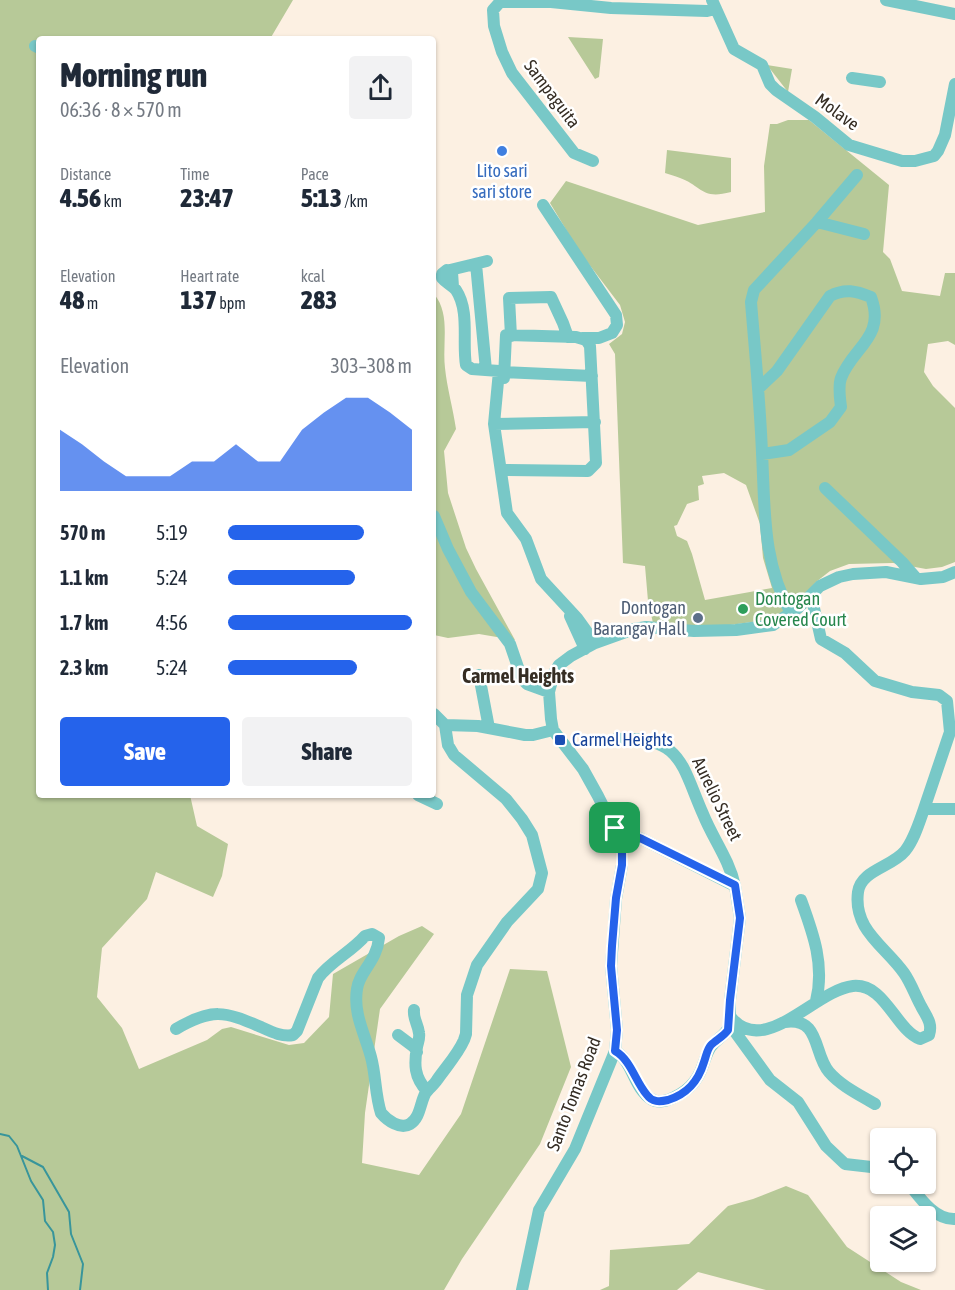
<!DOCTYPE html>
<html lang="en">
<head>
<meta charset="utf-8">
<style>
	:root { --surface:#fff; --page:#f2f2f3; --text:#1f2937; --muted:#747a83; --accent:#2563eb }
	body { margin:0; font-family:"Asap Condensed",sans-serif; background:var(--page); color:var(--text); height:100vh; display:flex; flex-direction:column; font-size:22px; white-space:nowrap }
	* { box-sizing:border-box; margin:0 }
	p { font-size:20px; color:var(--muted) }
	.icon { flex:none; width:33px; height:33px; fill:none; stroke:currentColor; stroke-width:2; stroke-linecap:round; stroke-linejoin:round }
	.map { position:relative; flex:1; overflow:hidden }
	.side { position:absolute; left:36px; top:36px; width:400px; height:762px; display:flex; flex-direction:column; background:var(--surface); border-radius:6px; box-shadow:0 2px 4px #0004 }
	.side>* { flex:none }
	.fabs { position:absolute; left:870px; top:1128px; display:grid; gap:12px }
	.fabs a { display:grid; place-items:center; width:66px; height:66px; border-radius:6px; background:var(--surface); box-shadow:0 2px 4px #0004; font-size:30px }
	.pin { position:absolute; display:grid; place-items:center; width:51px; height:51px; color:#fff; margin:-26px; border-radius:12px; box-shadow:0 3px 9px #0006 }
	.round { display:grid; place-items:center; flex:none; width:63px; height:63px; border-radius:6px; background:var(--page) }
	.headline { display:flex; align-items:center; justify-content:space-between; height:102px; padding:0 24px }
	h1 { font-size:33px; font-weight:800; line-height:45px }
	.metrics { display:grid; grid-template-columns:repeat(3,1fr); gap:9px; height:102px; padding:6px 24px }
	.metrics div { display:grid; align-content:center }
	.metrics b { font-size:26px; font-weight:800 }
	.metrics small { font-size:16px; font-weight:400 }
	.metrics p { font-size:16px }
	.chart { height:168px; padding:12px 24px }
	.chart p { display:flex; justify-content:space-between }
	.chart svg { width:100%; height:108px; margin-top:6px; fill:var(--accent); opacity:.7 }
	.cta { display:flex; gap:12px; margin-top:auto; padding:12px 24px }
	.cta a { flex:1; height:69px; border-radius:6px; background:var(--accent); color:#fff; font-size:24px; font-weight:800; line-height:69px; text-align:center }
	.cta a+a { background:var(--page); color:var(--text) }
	ul { padding:0 24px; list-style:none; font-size:20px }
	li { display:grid; grid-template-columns:96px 72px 1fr; align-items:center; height:45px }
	li i { height:15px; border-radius:8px; background:var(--accent) }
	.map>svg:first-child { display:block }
	.green { fill:#b7c998; fill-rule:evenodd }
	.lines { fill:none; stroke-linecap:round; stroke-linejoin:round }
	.stream { stroke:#38959b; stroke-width:2 }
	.minor { stroke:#78c8c7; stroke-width:12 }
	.route-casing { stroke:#fff; stroke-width:12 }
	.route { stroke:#2563eb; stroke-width:8 }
	.shop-dot { fill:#3f7fe0; stroke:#fff; stroke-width:2 }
	.leisure-dot { fill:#2e9e5b; stroke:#fff; stroke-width:2 }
	.service-dot { fill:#5c6f8a; stroke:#fff; stroke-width:2 }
	.transit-dot { fill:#1a4fb4; stroke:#fff; stroke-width:2 }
	.labels { text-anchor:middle; stroke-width:5; stroke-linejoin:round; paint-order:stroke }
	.street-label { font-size:18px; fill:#352d24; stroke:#fff }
	.shop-label { font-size:18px; fill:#366cbe; stroke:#fff }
	.leisure-label { font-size:18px; fill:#27864d; stroke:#fff; text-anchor:start }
	.service-label { font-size:18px; fill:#4e5e75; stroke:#fff; text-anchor:end }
	.transit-label { font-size:18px; fill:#164399; stroke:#fff; text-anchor:start }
	.neighbourhood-label { font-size:20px; font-weight:bold; fill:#352d24; stroke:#fff }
</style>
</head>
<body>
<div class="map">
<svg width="955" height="1290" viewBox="0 0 955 1290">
	<rect width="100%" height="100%" fill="#fcf0e2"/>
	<!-- green -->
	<path class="green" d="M0,0H293L270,39H39V795H190L197,826L228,844L222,876L213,897L156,872L147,899L102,948L97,997L122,1028L139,1069L207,1040L222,1029L231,1027L289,1045L304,1043L329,1017L333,974L399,936L422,926L434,934L380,1009L365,1113L362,1163L419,1175L461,1114L510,969L547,971L571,1067L540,1144L462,1259L444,1290H0Z
		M568,37L603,39L599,77L595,79Z
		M767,65L792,69L788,92Z
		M788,120H809L889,185L883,252L890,259L902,291L940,296L945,273H955V345L948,341L928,344L924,372L933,386L955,408V562L942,567L926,569L893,563L849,564L830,571L816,582L800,601L773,619L709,628L653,623L648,601L645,566L623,563L615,354L609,344L622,334L625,322L620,305L579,251L550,203L566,181L698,225L765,212L764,166L770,124H777ZM724,473L746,485L760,524L763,558L772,588L705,600L692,554L687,541L677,536L674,526L677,525L687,504L699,500L698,486L704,484L702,476Z
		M667,150L731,158V192C701,200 702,186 680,178C676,176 670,175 665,173Z
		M434,294C451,314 442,343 445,368C447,388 453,408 456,429L444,451L448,493L466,548L476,569L515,640L479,634L448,638L434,635Z
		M786,1186L808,1195L847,1247L901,1282L921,1290H766L698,1272L677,1290H600L609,1286L610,1250L689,1244L728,1206L753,1199Z"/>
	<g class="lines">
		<!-- stream -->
		<path class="stream" d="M0,1134L9,1136L17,1146L31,1181L43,1200L45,1221L53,1232L55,1245L53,1257L47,1273L48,1290
			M22,1156L43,1167L69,1212L71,1234L83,1264L80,1290"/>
		<!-- minor -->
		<path class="minor" d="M712,0L734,49L762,65L770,84L776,90L815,117L849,145L902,161H915L934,156L938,151L945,135L955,84
			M886,0L955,14
			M35,46L39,48
			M852,78L880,82
			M593,161L574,153L512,73L502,52L494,26L493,10L500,2H551L611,8L707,11L715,9
			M543,205L616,315L617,325L612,333L599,338H582
			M817,222L864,234
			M476,264L486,370
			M450,270L487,261
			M453,287L452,272L447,270L442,274V278C446,283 452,285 456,290C470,311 462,342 466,365L472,369L499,371L494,424L507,513L526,539L541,579L577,618L595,643
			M511,336L509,298L551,297L563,323L568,337
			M504,372L592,376
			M758,389L777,371L830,296C845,288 856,291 871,297C886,337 853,347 841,378C838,386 840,399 841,407L830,422L789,450L762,454
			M494,424L595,422
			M501,470L588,471L596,463L590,346L586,340L576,337L506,335L504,378
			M825,488L902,562L916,578
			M434,516L448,549L471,592L510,644L522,679L527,684L549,692
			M811,595L821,639L845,653L875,681L912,692L939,695L947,701L950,732L924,809
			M791,613C762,563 765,508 762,453C760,402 755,352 751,302L754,290L817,222L857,175
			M570,616L585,649
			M479,675L489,728
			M434,714L445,725L478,726L525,735H533L553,730
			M616,739C682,736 681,764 703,814C713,839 729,859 735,886
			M418,795L437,804
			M615,828L642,839L735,886L740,918L730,1000V1025L770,1080L798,1102L826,1146L845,1164L880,1168
			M801,900C813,933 825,965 816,1001
			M414,1010C413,1019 418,1024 419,1033C420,1038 418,1042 417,1047C414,1064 414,1077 427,1091
			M730,1016C763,1060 815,990 853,986C885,983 895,1029 920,1039L929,1035C933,1023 926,1016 921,1006C915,995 911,983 904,973C885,946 853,930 858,892C861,870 892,867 905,851C914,840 919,823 924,809H955
			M785,1022C821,1017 813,1054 829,1072C841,1086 860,1095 875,1104
			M176,1029C212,1008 224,1011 261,1027C272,1032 282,1037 293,1035L297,1031L318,978C331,961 351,952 365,936L372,934L379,938C377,961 359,972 357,989C353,1014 365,1034 371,1057C376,1075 375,1095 381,1113C387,1120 400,1130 410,1124C420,1118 420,1104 425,1094C428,1089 434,1085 437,1080C446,1067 458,1054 464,1040L466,1034L467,995L477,965L507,922L538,889L542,873L532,835L522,819L506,799L454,755L448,745L445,725
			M398,1035L414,1047L417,1052
			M615,1051C633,1061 633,1087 651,1099C656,1102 662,1102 668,1100C686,1093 697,1083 703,1065C705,1059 707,1053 710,1048C716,1038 727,1036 730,1024
			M909,1184C920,1198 935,1220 955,1219
			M522,1290L539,1210L575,1149L615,1051L617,1030L611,966L616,899L622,865V853L619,838L598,796L583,769L553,730L551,719L549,692L554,673L559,665L571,656L595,643L634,629L646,627L694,631L736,630L773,625L798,608L820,586L839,577L853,574L886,572L921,579L943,577L955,572"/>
	</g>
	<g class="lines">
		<defs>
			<path id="route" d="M615,828L642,839L735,885L740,918L730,1000L728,1030C724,1036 716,1040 711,1045C707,1049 706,1057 704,1062C698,1082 687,1094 668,1100C659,1102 652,1102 647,1095C635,1081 631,1060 615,1051L617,1030L611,966L612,946L616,898L622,865V853Z"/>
		</defs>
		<!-- route casing -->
		<use href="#route" class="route-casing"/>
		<!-- route -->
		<use href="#route" class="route"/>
	</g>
	<!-- markers -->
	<circle class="shop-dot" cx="502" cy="151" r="6"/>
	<circle class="leisure-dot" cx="743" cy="609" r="6"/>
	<circle class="service-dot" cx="698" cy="618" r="6"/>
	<rect class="transit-dot" x="554" y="734" width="12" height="12" rx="3"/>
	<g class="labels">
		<!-- street labels -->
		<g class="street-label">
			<text transform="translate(552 94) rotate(53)" y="6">Sampaguita</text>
			<text transform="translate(837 112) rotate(36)" y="6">Molave</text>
			<text transform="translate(717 799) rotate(64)" y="6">Aurelio Street</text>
			<text transform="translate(574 1094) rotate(-69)" y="6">Santo Tomas Road</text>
		</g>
		<!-- shop labels -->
		<g class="shop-label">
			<text x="502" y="177">Lito sari<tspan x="502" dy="21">sari store</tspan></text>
		</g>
		<!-- leisure labels -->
		<g class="leisure-label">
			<text x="755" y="605">Dontogan<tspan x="755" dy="21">Covered Court</tspan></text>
		</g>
		<!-- service labels -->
		<g class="service-label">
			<text x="686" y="614">Dontogan<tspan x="686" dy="21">Barangay Hall</tspan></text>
		</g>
		<!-- transit labels -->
		<g class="transit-label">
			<text x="572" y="746">Carmel Heights</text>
		</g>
		<!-- neighbourhood labels -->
		<g class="neighbourhood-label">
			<text x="518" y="683">Carmel Heights</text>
		</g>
	</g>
</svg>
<div class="fabs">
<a><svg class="icon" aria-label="locate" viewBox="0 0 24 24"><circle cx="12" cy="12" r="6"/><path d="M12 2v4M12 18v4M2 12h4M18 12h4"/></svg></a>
<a><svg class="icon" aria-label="layers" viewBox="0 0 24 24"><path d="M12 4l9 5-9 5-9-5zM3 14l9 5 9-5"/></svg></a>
</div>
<div class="pin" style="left:615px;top:828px;background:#1e9e55"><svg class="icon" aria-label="arrive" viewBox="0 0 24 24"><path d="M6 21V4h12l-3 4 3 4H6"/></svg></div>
<section class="side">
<div class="headline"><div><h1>Morning run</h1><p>06:36 · 8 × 570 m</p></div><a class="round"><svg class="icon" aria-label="share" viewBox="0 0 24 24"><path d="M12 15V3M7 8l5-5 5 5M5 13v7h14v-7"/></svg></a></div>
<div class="metrics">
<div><p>Distance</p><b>4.56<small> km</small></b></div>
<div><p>Time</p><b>23:47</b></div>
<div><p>Pace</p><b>5:13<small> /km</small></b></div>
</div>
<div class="metrics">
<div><p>Elevation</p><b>48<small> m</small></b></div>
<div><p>Heart rate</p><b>137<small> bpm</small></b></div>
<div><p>kcal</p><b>283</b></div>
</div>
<div class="chart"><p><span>Elevation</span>303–308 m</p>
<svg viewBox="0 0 160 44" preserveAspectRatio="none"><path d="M0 44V19L10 25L20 32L30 38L40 38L50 38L60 32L70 32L80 25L90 32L100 32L110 19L120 12L130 6L140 6L150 12L160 19V44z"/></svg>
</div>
<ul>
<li><b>570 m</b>5:19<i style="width:74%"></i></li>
<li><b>1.1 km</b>5:24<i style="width:69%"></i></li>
<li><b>1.7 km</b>4:56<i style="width:100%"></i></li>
<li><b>2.3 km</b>5:24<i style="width:70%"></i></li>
</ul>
<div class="cta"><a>Save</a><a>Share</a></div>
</section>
</div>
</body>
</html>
